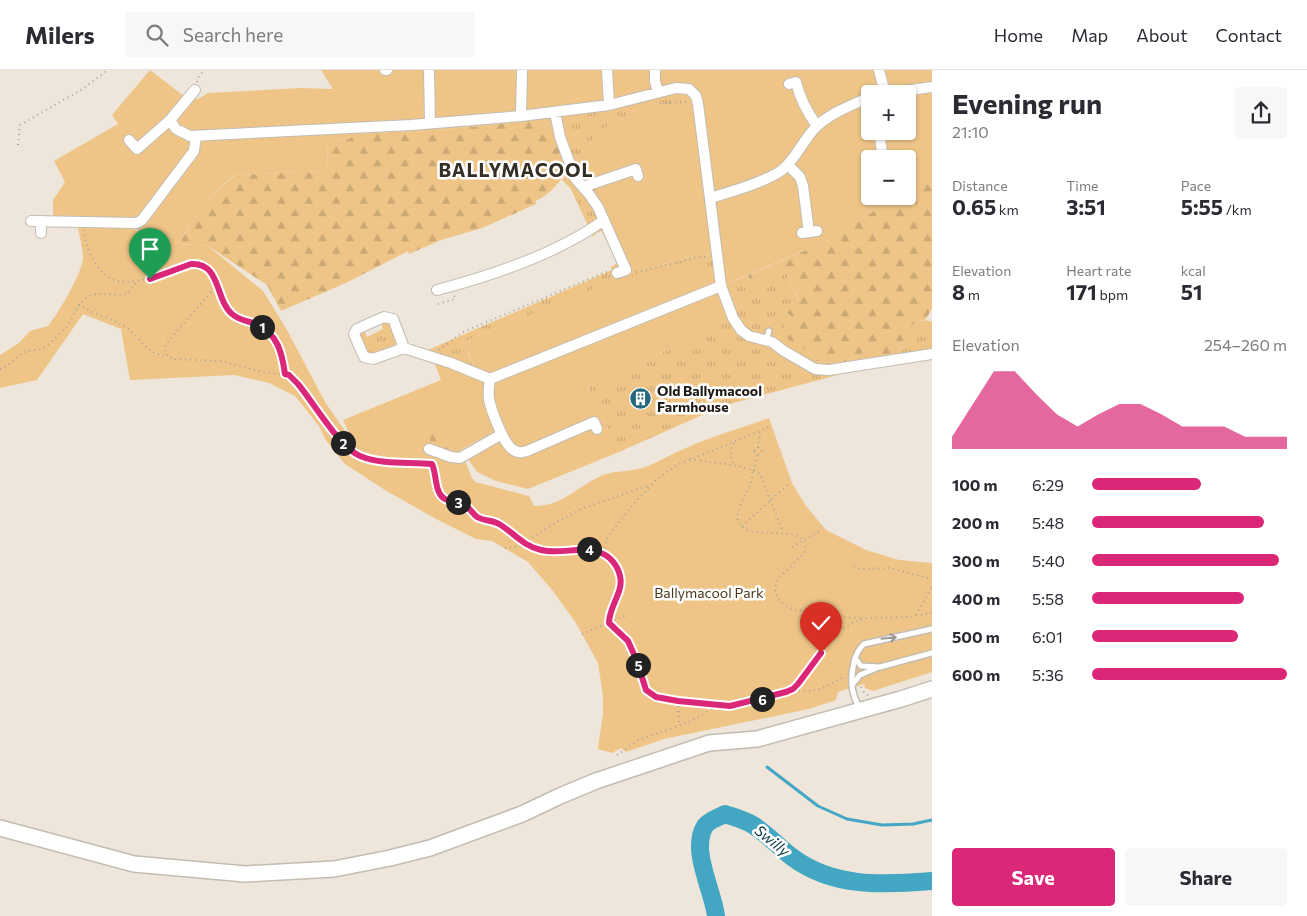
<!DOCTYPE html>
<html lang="en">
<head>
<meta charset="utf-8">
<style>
	:root { --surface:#fff; --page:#f7f7f7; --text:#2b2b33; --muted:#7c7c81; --line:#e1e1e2; --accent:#db2777 }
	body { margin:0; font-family:Commissioner,sans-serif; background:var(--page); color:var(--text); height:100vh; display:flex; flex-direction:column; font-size:19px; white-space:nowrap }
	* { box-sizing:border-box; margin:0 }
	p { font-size:16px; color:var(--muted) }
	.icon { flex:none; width:28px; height:28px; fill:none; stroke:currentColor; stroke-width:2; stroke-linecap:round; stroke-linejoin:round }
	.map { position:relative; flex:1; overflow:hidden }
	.panel { display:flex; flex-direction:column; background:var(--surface); width:375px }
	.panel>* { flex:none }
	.controls { position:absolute; left:861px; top:15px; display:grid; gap:10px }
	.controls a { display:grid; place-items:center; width:55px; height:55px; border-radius:5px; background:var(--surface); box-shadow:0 1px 4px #0004; font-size:25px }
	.pin { position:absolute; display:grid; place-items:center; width:42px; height:42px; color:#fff; margin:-51px -21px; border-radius:50% 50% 50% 0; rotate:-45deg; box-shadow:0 0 5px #0007 }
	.pin .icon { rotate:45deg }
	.km { position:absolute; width:25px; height:25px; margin:-12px; border-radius:50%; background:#222; color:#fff; font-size:14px; line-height:25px; text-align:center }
	.round { display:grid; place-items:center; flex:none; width:52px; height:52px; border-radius:5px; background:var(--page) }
	.summary { display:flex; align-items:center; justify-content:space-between; height:85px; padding:0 20px }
	h1 { font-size:28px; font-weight:700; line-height:38px }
	.figures { display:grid; grid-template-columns:repeat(3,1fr); gap:8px; height:85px; padding:5px 20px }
	.figures div { display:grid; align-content:center }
	.figures b { font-size:21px; font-weight:700 }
	.figures small { font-size:14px; font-weight:400 }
	.figures p { font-size:14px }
	.chart { height:140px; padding:10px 20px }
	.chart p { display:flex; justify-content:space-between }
	.chart svg { width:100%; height:90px; margin-top:5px; fill:var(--accent); opacity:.7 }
	.button { display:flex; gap:10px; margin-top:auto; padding:10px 20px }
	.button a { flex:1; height:58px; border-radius:5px; background:var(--accent); color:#fff; font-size:20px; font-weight:700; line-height:58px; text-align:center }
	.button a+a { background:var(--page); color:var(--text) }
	ul { padding:0 20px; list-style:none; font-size:16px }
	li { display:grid; grid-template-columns:80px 60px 1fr; align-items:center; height:38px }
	li i { height:12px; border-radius:6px; background:var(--accent) }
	header { display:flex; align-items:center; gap:30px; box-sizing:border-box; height:70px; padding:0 25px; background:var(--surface); border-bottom:1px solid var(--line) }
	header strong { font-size:24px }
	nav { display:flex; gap:28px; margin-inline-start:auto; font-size:18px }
	.search { width:350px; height:45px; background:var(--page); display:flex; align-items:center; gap:12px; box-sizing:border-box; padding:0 18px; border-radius:5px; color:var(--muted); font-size:19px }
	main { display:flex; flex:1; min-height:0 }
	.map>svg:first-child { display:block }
	.grass { fill:url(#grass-tufts) }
	.forest { fill:url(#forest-firs) }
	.green { fill:#eec587; fill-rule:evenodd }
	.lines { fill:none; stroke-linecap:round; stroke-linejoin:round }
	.stream { stroke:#43a7c4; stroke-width:3 }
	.river { stroke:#43a7c4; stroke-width:18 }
	.service-casing { stroke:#c3bcb0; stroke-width:8 }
	.minor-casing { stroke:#c3bcb0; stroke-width:12 }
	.secondary-casing { stroke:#c3bcb0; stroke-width:18 }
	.path { stroke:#aaa39a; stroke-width:2; stroke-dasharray:1 4; stroke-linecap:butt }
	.service { stroke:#fff; stroke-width:5 }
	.minor { stroke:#fff; stroke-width:10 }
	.secondary { stroke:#fff; stroke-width:15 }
	.oneway { stroke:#999896 }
	.route-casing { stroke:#fff; stroke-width:10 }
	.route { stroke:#db2777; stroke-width:6 }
	.labels { text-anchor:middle; stroke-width:5; stroke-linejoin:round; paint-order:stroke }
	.poi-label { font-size:14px; font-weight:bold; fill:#1c1915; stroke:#fff; text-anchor:start }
	.park-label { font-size:14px; fill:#493618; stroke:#fff }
	.water-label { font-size:15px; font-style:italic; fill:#073743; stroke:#fff }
	.district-label { font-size:19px; font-weight:bold; letter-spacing:1px; fill:#352f26; stroke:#fff }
</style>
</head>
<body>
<header>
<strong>Milers</strong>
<div class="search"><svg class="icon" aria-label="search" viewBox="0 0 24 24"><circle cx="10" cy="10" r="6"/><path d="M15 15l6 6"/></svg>Search here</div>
<nav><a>Home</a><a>Map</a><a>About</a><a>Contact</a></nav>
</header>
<main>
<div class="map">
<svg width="932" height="846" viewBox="0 0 932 846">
	<defs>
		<pattern id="grass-tufts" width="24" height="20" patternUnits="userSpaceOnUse" patternTransform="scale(1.25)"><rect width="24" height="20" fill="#eec587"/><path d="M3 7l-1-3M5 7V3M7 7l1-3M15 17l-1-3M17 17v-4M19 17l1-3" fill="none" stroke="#cca974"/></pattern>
		<pattern id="forest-firs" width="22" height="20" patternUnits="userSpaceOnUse" patternTransform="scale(1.25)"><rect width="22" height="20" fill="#eec587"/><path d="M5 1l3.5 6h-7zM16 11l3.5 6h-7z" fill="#cca974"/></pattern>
	</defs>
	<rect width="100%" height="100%" fill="#eee6da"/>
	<!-- grass -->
	<path class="grass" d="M682,18L698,34H662L650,43L614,51L615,54L603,58L598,62L573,95L583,117L643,97L646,109L591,127L634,200H643L698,185L717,184L721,216L748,205L750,209L756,211L785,199L799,232L785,243L791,246L783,259L815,288V291L832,293L901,283C902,267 913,244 932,252V284L838,299V305L737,332L718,338L619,382L588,317L622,303L724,251L707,214L606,213L578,226L468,270L471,277L467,279L475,303L421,283L612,200L611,197L617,193L602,161L596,163L593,167L571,119L562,110L570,95L555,42Z
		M384,252L390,254L396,271L395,275L372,284H368L359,266L364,260L367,267L383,259L381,253Z"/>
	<!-- forest -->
	<path class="forest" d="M525,52H537L560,67L570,95C562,110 551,124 536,131V134L482,158L441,170L409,184L408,181L348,212L281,241L267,215L208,176L180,174L177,176L207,130L235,105L328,101L327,70L350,69L351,67L356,64L448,59Z
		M932,103V239L925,250C910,250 902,269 901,283L832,293L815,291V288L810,283L783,266V259L791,246L781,240L799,231L785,199L756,211L750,209L748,205L829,170L897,126H908V119Z
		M494,361L496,363L457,385L428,376L431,363L443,369L454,381H460Z"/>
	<!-- green -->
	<path class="green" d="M150,0L185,27L198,29L208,23L301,18L333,19L321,0H932V103L908,119V89H870V126H897L829,170L721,216L733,248L722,252L622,303L588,317L619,382L528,419L496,411L477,402L465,385L497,366L494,361L457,382L454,381L443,369L432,364L426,381L464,388L472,408L475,412L529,426L534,436C562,437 579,415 603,405C617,400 634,402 648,396C661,391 673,383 686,378C713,366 742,358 769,348L792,413L806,436L826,460L866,480L899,490L932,493V602L873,621L865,618L864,614L838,622L836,630L809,639L664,669L626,682L621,678L612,683L598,679L603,643V626L598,593L576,553L553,521L528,492L492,471L476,469L436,449L385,420L345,394L325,369L319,356L295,326L269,313L235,305L130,310L121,259L83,244L37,310L0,318V285L19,273L30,261L48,256C58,244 81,205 83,189C83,179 80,168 78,158H132L139,162L134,154L53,148V130L65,112L54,91L118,54L112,45ZM689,19L698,34H662L650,43L614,51V54L603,58L598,62L573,95L583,117L643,98L646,109L591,126L626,201L643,200L698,185L717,184L721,216L710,220L698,189L606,213L577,226L468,270L471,277L467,278L475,302L436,288L435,295L441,310L343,350L356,377L325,332L287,260L263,221L208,176L178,174L207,130L234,105L328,101L327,70L350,69L351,67L356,64L448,59L525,52H537L560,67L555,42ZM870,24H908V61H870Z"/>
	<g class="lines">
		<!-- stream -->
		<path class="stream" d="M767,697L818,736L847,749L882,755L913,754L932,750"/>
		<!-- river -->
		<path class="river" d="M716,846C713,820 690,780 705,756C708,751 719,747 725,744C734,747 745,750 753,755C767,764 779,777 792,787C833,818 883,815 932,811"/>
		<defs>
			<path id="service" d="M766,270L769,261
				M855,588L861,596L880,597L932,583
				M852,615L860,605L879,597
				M859,638C856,631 852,623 852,615C851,601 854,583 864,574L932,559"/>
			<path id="minor" d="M385,0H387
				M429,0L430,53
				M607,0L609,35
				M655,0V11L658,22
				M879,0L885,23
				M789,14L796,12C800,29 807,42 817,56
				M195,20L170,50L176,59L190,66L411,55L521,46L609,35L676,18L689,19L696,26L698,34L721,216L490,309
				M883,24L932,17
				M555,42L560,67L575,108L589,124L598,137L626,200L617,203
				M521,46L522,0
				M879,61L883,89
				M129,70L137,79L170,50
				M788,95L800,107L803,116L809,162
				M583,117L636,99L638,106
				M710,128C730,122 766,112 782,100C796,89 803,70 816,57C830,43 852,35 870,27
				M31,151L137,153L142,150L194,81L196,66
				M41,163V151
				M802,163L817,161
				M721,216L733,248L741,260L749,266L772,272L784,281L815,299L829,300L932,284
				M437,220C490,206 559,183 604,150
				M404,278L393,249L384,247L357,259L354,264L364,287L373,289L404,278L451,293L490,309C489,315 488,322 489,329C491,340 503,372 512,379C517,383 521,383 527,381L594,352L597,359
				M429,379L451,387L460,388L502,364"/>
			<path id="secondary" d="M0,758L134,794L245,804L334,799L390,788L430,778L522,744L560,726L596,711L709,673L757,669L901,629L932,619"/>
		</defs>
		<!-- service casing -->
		<use href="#service" class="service-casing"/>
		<!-- minor casing -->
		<use href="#minor" class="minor-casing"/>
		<!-- secondary casing -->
		<use href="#secondary" class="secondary-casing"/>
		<!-- path -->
		<path class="path" d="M197,12L199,6L204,0
			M660,33L688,32
			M18,75L20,55L84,18L108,0
			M84,160C85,173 90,186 97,196C129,242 191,170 213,205C216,210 216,214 214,219L166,274L165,283L172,289L220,291L263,302L289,305L301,317L343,374L355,384L366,388L381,391L438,393
			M636,202L643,201L697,187H707
			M216,212C220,222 223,236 231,243C236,249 245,250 252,253C277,260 282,281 285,304
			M79,234C94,246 112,247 127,258C145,271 142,282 167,286
			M438,234L455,229L454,224
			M439,280L463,262L608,201
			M0,299C13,295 15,286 25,282C30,280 36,280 41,279C49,276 58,265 64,259C74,249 76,232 90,226C101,221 113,227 124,224L128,223L137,211
			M734,373C729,380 730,389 735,395
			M754.5 381a3.5 3.5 0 1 1 7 0a3.5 3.5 0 1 1-7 0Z
			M758,378L760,361
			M690,389L738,396L752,400C758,418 718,450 750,461C756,462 763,463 770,463C782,464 812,461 804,483L777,510L775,521L780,531L789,538L795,540L815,542L834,547L864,548
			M432,394L439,422L445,429L463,434L477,446L497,453L526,475L544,481L588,479L603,483L608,487L617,498L621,511L619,523L610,542L609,553L628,571L637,591L646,620C659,634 703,633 723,635
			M754,400L760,404L783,462
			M754,401L757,385
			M742,456L790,413
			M792,477L821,460
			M505,478L520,476L558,451L584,438L650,415
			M603,483L608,466L636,431L656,410L677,395L772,356
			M854,496L861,499L889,498L932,509
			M916,545L932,517
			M826,546L831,553L828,569
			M582,564L627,545
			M861,617L864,622L869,626
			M794,619C812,625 829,616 845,606
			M678,631L679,655
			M617,685L638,670L687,653L716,637L753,631L793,619L817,591L833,564L859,550L868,548L908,547L932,543"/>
		<!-- service -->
		<use href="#service" class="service"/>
		<!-- minor -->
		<use href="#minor" class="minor"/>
		<!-- secondary -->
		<use href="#secondary" class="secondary"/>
	</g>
	<!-- one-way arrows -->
	<defs><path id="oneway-shaft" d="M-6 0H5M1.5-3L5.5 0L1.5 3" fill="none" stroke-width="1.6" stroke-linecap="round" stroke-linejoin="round" transform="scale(1.25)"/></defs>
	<use class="oneway" href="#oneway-shaft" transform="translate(889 568) rotate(-6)"/>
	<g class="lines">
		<defs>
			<path id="route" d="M150,209L191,194C221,192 215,230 232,244C238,250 248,251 256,254C278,264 282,283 285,304L289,305L298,314C313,332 340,378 360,386C382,395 408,392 432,394C437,404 434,423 445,429C450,432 458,431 463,434C469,437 472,443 477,447C484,451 492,450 499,454C514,463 523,476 541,480C561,485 582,475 601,483C610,486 618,496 620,506C624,522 609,536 609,553L628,571L637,591L646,620L656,627L678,631L730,636L786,622L793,619L798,614L821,583"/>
		</defs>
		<!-- route casing -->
		<use href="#route" class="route-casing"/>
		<!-- route -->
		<use href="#route" class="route"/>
	</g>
	<!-- icons -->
	<defs>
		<symbol id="building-disc" viewBox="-11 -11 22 22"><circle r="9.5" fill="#27697c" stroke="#fff"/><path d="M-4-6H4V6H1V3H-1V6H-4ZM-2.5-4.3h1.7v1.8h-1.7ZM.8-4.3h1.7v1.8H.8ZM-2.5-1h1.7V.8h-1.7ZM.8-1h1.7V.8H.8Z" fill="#fff"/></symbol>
	</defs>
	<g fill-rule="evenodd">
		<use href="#building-disc" x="628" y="316" width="25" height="25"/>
	</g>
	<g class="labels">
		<!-- poi labels -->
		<g class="poi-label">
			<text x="657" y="326">Old Ballymacool<tspan x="657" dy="16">Farmhouse</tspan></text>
		</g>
		<!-- park labels -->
		<g class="park-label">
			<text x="709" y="528">Ballymacool Park</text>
		</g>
		<!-- water labels -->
		<g class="water-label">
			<text transform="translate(772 771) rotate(39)" y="5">Swilly</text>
		</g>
		<!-- district labels -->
		<g class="district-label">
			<text x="516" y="107">BALLYMACOOL</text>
		</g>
	</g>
</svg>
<div class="controls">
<a>+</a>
<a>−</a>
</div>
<div class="pin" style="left:150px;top:209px;background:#1e9e55"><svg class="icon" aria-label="arrive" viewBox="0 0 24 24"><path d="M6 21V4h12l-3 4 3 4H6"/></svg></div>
<div class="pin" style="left:821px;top:583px;background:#d93025"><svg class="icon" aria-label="check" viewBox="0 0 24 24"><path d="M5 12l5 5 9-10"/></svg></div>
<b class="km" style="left:262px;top:257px">1</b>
<b class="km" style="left:343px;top:373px">2</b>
<b class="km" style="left:458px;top:432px">3</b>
<b class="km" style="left:589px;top:479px">4</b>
<b class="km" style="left:638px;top:595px">5</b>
<b class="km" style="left:762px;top:629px">6</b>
</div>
<section class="panel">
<div class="summary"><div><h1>Evening run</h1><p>21:10</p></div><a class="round"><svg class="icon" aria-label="share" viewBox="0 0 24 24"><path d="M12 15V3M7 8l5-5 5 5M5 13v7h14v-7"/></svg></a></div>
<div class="figures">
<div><p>Distance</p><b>0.65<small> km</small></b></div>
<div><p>Time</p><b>3:51</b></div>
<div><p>Pace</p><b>5:55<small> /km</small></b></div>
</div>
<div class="figures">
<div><p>Elevation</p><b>8<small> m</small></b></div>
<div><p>Heart rate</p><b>171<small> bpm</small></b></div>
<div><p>kcal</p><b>51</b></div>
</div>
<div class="chart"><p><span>Elevation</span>254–260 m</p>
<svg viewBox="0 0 160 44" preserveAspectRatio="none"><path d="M0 44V38L10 22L20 6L30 6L40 17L50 27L60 33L70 27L80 22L90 22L100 27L110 33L120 33L130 33L140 38L150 38L160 38V44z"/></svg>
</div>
<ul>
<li><b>100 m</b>6:29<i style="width:56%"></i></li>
<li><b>200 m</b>5:48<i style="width:88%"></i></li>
<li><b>300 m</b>5:40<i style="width:96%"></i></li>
<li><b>400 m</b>5:58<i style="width:78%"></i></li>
<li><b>500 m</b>6:01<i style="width:75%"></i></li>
<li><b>600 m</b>5:36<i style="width:100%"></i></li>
</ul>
<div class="button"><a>Save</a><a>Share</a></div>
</section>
</main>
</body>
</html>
